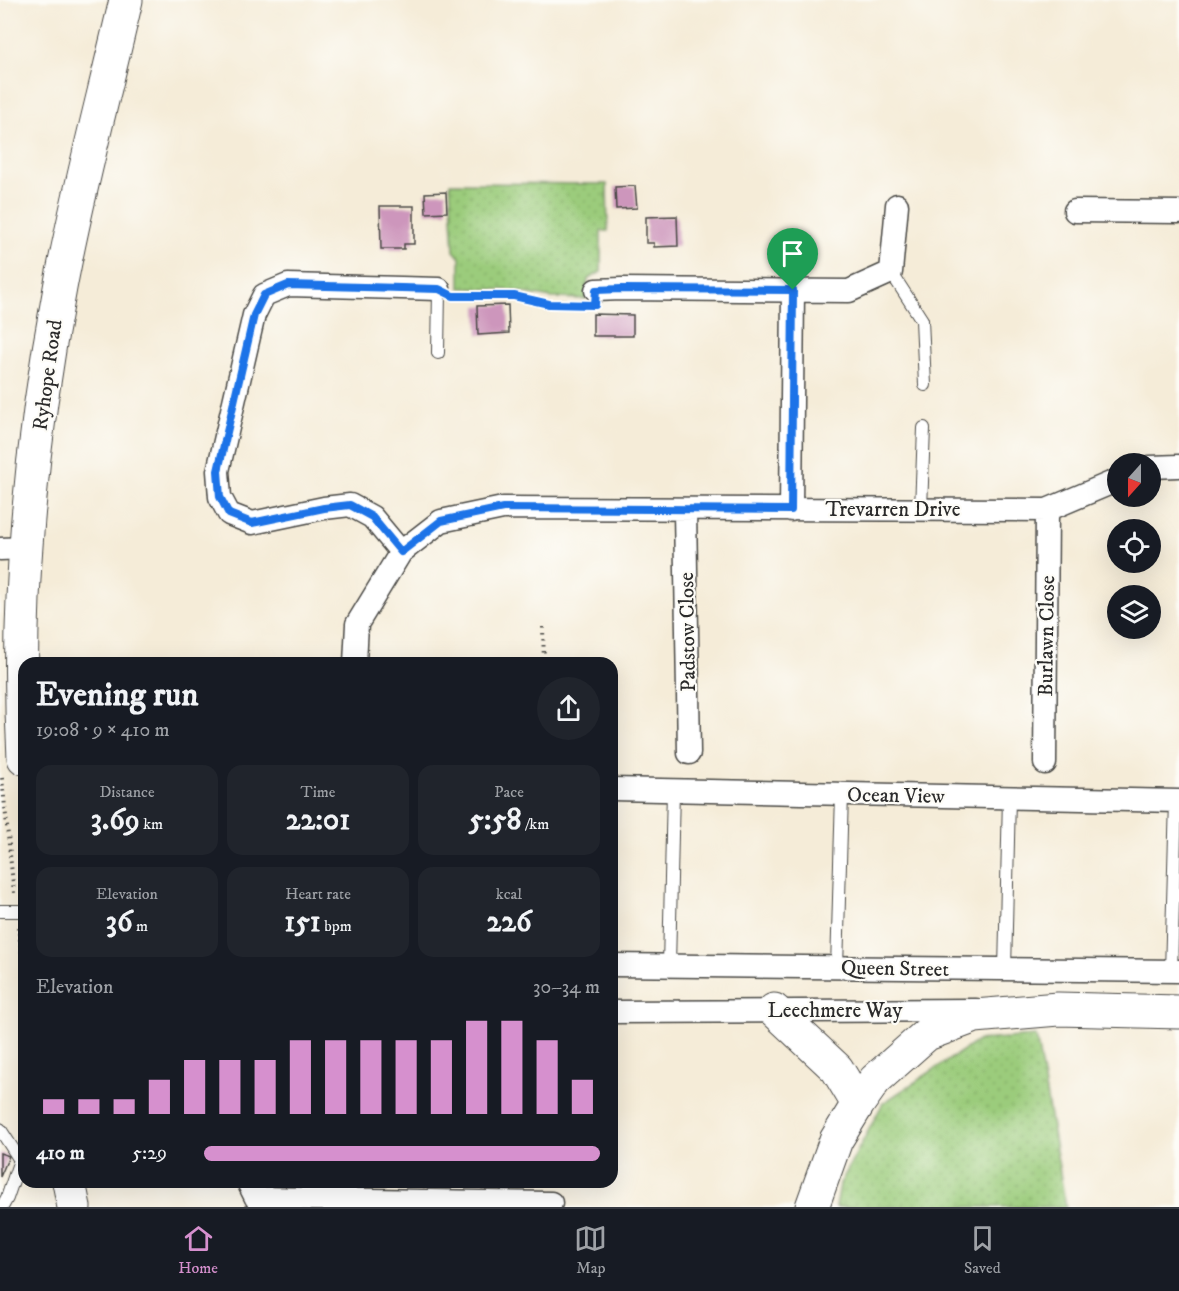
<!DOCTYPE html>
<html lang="en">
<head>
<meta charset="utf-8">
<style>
	:root { --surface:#171b24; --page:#20242c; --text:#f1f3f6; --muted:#9ea1a6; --line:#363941; --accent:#d690ce }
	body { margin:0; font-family:"IM FELL DW Pica",serif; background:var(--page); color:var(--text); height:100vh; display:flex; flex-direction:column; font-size:22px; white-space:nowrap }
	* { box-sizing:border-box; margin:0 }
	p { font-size:20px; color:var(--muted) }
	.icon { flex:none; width:33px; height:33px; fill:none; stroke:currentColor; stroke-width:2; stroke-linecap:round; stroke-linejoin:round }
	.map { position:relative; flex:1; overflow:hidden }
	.drawer { position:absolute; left:18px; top:657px; width:600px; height:531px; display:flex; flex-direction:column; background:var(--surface); border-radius:18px; box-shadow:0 6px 24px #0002 }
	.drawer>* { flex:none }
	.needle { width:39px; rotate:201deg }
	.tools { position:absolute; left:1107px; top:453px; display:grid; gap:12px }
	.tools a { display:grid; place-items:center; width:54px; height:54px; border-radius:50%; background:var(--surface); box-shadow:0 6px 24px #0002; font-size:30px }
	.pin { position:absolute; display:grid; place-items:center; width:51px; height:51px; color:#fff; margin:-62px -26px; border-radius:50% 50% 50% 0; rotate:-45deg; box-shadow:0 0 6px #0007 }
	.pin .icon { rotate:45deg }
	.round { display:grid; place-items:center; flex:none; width:63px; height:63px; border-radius:32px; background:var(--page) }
	.overview { display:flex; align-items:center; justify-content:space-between; height:102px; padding:0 18px }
	h1 { font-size:33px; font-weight:700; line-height:45px }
	.figures { display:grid; grid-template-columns:repeat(3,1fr); gap:9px; height:102px; padding:6px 18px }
	.figures div { display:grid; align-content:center; border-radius:15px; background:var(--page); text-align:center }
	.figures b { font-size:30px; font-weight:700 }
	.figures small { font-size:16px; font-weight:400 }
	.figures p { font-size:16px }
	.chart { height:168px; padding:12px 18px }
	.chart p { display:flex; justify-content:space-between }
	.chart svg { width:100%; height:108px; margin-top:6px; stroke:var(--accent); stroke-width:6 }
	ul { padding:0 18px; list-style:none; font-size:20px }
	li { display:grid; grid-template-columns:96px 72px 1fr; align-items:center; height:45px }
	li i { height:15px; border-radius:8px; background:var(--accent) }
	.dock { display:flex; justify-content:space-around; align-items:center; height:84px; border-top:2px solid var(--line); background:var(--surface); font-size:16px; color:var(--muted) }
	.dock a { display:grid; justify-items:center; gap:3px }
	.dock .selected { color:var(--accent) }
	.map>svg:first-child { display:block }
	.grass { fill:url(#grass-dots); stroke:#637c53; stroke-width:1.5 }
	.building { fill:#cd96bc }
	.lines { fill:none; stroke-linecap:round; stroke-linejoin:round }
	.lane-casing { stroke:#494845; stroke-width:14 }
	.street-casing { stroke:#494845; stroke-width:25 }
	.secondary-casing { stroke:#494845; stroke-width:35 }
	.path { stroke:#494845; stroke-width:4; stroke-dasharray:1.5 4.5; stroke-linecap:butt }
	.lane { stroke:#fff; stroke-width:12 }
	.street { stroke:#fff; stroke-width:22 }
	.secondary { stroke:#fff; stroke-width:33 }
	.route-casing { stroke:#fff; stroke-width:12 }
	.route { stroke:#1a73e8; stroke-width:8 }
	.labels { text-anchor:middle; stroke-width:4.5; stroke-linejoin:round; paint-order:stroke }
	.street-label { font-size:21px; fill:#2b2b2b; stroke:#fdfcf7 }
</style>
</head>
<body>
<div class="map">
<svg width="1179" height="1207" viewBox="0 0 1179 1207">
	<defs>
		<pattern id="grass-dots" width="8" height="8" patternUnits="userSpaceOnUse" patternTransform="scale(1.5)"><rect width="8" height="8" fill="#9bcc7b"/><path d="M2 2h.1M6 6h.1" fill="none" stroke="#86af6a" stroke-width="1.8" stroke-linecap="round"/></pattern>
	</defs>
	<rect width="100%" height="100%" fill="#fdfcf7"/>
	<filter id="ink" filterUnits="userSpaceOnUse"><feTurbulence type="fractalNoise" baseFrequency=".0167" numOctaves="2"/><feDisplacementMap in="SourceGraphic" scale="12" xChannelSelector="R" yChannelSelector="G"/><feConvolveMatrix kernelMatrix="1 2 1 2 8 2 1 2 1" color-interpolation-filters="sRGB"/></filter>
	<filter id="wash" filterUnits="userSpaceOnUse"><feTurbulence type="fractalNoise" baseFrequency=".008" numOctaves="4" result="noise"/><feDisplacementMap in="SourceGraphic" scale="24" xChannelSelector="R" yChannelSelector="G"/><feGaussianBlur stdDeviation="1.35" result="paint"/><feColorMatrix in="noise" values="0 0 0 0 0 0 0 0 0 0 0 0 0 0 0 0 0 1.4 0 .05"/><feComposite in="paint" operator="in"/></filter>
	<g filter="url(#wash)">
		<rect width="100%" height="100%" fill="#f5ecd8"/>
		<!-- grass -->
		<path class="grass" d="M450,183L607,184L608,231H601V272L588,279L586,299L551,298L509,290L460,288V258L454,251Z
			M1036,1036L1066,1207H836L840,1184L883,1103L979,1040Z"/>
		<g id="blocks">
			<!-- building -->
			<path class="building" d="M635,186L637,208L616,209L615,187Z
				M446,192L447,212L426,213L425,193Z
				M380,206H414V244H404V249H381Z
				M677,216L678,246L654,247V243H646V217Z
				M508,305L509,333L478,335L477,306Z
				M593,314L633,315V336H593Z
				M0,1153L9,1156L0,1177Z"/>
		</g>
	</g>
	<g filter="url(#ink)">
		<use href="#blocks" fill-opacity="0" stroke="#494845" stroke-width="1.5"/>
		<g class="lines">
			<defs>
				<path id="lane" d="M891,272L922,320L925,385
					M438,353L439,289
					M921,509L924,428
					M0,911H24
					M669,966L673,790
					M837,968L842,794
					M1005,970L1009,797
					M1171,971L1176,801
					M0,1129L20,1160L7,1198L2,1207"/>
				<path id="street" d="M1075,211L1179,212
					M596,290L621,289L849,291L891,272L897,205
					M1150,467L1179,466
					M685,510L689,753
					M791,510L793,290
					M0,549L26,548
					M401,552L372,517L350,505L324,508L252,523L229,514L220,497L218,471L254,315L264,295L288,285L439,289
					M355,663L357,624L401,552L441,521L503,508L1047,510L1118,480
					M1045,763L1047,510
					M612,789L1179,801
					M612,965L1179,971
					M612,1012L976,1010
					M248,1182L256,1198L551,1203"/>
				<path id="secondary" d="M24,758C15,604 31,439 60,288C78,191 104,96 126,0
					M774,1010L837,1069L858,1104
					M69,1182L74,1207
					M812,1207L836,1140L858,1104L875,1080L927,1034L975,1016L1058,1009L1179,1012"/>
			</defs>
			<!-- lane casing -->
			<use href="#lane" class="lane-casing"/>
			<!-- street casing -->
			<use href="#street" class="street-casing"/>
			<!-- secondary casing -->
			<use href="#secondary" class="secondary-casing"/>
			<!-- path -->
			<path class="path" d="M461,296H515L549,304H578
				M543,627L544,663
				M2,778L14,893
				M18,927L22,953"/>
			<!-- lane -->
			<use href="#lane" class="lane"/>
			<!-- street -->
			<use href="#street" class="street"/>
			<!-- secondary -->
			<use href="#secondary" class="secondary"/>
		</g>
	</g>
	<g class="lines" filter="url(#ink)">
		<defs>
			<path id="route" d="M288,285L439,289L453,296H514L549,304L595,305L596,290L621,289L793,290L791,510L503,508L441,521L401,552L372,517L350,505L324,508L252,523L229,514L220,497L218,471L254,315L264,295Z"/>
		</defs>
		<!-- route casing -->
		<use href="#route" class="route-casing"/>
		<!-- route -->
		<use href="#route" class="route"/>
	</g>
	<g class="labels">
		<!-- street labels -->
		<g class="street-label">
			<text transform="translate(47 375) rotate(-82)" y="7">Ryhope Road</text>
			<text x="893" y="516">Trevarren Drive</text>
			<text transform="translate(687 632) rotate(-91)" y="7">Padstow Close</text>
			<text transform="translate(1046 636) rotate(-89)" y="7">Burlawn Close</text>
			<text transform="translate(896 795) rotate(1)" y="7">Ocean View</text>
			<text transform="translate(895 968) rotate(1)" y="7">Queen Street</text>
			<text x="835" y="1017">Leechmere Way</text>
		</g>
	</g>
</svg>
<div class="tools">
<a><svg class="needle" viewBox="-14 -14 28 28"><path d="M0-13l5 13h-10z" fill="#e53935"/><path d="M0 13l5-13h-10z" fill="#9ea1a6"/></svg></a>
<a><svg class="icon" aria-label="locate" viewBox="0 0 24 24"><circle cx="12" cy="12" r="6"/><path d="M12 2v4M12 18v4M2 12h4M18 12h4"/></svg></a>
<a><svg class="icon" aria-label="layers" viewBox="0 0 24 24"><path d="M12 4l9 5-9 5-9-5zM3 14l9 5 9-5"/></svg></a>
</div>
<div class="pin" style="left:793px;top:290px;background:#1e9e55"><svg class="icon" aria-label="arrive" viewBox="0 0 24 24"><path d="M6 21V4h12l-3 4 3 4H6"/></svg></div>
<section class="drawer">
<div class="overview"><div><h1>Evening run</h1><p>19:08 · 9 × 410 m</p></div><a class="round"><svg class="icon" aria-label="share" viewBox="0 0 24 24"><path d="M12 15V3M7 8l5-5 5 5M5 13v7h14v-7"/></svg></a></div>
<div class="figures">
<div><p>Distance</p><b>3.69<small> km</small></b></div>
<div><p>Time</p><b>22:01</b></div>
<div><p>Pace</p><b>5:58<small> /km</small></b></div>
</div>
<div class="figures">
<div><p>Elevation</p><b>36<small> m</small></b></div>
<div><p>Heart rate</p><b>151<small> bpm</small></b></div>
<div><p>kcal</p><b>226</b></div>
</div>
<div class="chart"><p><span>Elevation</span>30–34 m</p>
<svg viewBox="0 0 160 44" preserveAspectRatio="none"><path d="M5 44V38M15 44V38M25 44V38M35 44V30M45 44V22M55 44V22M65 44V22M75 44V14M85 44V14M95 44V14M105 44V14M115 44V14M125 44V6M135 44V6M145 44V14M155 44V30"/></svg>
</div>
<ul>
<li><b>410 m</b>5:29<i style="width:100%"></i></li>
</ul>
</section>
</div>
<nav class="dock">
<a class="selected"><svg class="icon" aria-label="home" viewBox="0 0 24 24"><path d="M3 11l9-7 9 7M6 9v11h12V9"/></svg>Home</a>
<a><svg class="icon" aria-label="map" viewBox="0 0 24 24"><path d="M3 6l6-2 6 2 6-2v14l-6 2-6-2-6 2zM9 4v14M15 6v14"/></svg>Map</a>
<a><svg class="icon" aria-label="saved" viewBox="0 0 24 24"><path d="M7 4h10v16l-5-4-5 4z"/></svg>Saved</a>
</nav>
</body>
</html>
